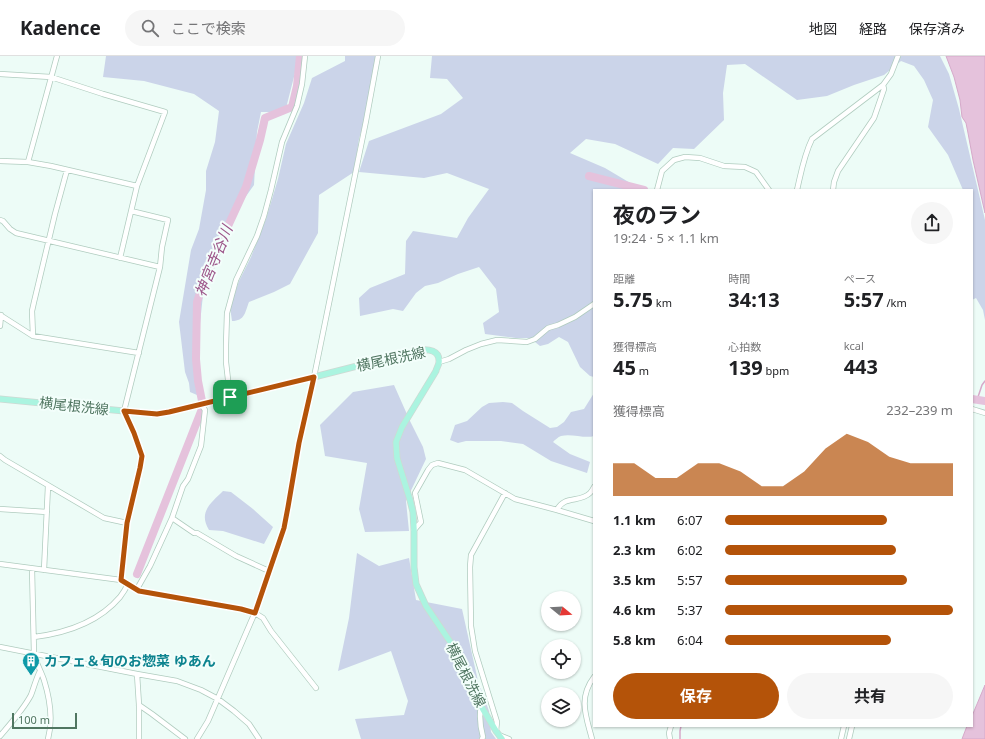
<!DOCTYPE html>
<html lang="ja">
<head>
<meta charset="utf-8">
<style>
	:root { --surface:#fff; --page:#f6f6f6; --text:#202124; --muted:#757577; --line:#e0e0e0; --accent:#b45309 }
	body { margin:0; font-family:"Noto Sans","Noto Sans JP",sans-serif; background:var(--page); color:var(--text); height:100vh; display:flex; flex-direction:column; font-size:15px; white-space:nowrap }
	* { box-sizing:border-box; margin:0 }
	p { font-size:13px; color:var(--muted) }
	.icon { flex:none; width:22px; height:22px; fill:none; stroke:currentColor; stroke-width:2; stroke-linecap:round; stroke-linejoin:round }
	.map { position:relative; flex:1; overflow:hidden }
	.panel { position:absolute; left:593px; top:133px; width:380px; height:538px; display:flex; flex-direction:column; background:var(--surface); border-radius:0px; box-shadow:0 1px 3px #0004 }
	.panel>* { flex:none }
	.needle { width:26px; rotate:108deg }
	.controls { position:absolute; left:541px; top:535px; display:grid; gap:8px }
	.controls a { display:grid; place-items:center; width:40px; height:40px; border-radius:50%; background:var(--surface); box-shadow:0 1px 3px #0004; font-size:20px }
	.scale { position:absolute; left:12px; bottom:10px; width:65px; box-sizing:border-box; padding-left:4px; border:2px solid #507661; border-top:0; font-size:11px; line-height:14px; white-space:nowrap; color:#507661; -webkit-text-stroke:3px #f3fefb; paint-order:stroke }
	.pin { position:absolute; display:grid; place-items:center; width:34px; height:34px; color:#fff; margin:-17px; border-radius:8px; box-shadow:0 2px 6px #0006 }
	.round { display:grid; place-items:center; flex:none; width:42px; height:42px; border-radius:21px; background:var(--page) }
	.headline { display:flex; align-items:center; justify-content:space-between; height:68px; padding:0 20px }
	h1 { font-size:22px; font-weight:700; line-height:30px }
	.stats { display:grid; grid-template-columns:repeat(3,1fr); gap:6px; height:68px; padding:4px 20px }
	.stats div { display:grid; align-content:center }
	.stats b { font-size:20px; font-weight:700 }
	.stats small { font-size:11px; font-weight:400 }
	.stats p { font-size:11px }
	.chart { height:112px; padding:8px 20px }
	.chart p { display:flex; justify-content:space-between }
	.chart svg { width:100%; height:72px; margin-top:4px; fill:var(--accent); opacity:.7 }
	.cta { display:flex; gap:8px; margin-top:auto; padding:8px 20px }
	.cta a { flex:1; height:46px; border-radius:24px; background:var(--accent); color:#fff; font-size:16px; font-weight:700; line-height:46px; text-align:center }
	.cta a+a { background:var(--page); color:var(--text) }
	ul { padding:0 20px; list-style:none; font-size:13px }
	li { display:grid; grid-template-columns:64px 48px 1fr; align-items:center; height:30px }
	li i { height:10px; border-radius:5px; background:var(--accent) }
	header { display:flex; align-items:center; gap:24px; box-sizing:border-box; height:56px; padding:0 20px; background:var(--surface); border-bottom:1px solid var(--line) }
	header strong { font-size:19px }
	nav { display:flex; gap:22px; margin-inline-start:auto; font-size:14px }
	.search { width:280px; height:36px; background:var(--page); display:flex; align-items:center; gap:10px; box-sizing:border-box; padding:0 14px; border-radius:22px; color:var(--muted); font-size:15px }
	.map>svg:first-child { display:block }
	.green { fill:#cbd4e9 }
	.water { fill:#e5c2dc; stroke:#d6a9ca }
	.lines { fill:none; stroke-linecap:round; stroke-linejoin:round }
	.stream { stroke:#d6a9ca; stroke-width:1.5 }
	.river { stroke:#e5c2dc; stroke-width:8 }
	.minor-casing { stroke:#b0ccbf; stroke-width:6 }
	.major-casing { stroke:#ced9d3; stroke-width:7 }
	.minor { stroke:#fff; stroke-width:4.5 }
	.major { stroke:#abf4e0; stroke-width:5.5 }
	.route-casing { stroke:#fff; stroke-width:8 }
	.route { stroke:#b45309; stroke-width:5 }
	.labels { text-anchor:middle; stroke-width:4; stroke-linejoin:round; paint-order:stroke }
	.street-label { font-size:14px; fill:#507661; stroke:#f3fefb }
	.culture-label { font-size:14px; font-weight:bold; fill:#0d838f; stroke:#f3fefb; text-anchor:start }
	.water-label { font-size:15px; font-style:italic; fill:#9c5589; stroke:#f3fefb }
</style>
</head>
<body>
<header>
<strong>Kadence</strong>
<div class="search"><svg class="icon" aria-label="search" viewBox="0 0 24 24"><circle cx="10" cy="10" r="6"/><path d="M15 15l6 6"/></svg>ここで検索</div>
<nav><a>地図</a><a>経路</a><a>保存済み</a></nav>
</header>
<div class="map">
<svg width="985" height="683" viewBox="0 0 985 683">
	<rect width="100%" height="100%" fill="#edfcf7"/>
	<!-- green -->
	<path class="green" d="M106,0H296V13L285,56H261L257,76L254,129L239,150L224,190L203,239L198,286L197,339L190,336L189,327L185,316L179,266L191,194L199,173L206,134V115L215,86L219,55L194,38L144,25L103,21Z
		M345,0H377L374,31L359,83L354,116L319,139L318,177L290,228L274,236L249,246C245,256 245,265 232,265L230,251L239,225L251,201L266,163L278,123L286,88L304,47L312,22L345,5Z
		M432,0H940L949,18L959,53L985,164V264L983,254L976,242L972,244V134H963L948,99L928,71L933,44L924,24L914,10L901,5L884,19L854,29L827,40L797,44L745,8L727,9L723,37L724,64L694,93L673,92L658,108L615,88L586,83L570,97L605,112L637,131L639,134H594V321L590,320L580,311L568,286L559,281L548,288L540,290L530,282H516L485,278L483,267L499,256L496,233L479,211L458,218L438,227L425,230L416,237L403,255L393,253L360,260L359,242L370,232L405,218L406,185L413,175L457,182L468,162L489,133L447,117L424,122L359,116L369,85L441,58L463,42L447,23L430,22Z
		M394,329L410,365L423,391L426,403L406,445L409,475L365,476L359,453L367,407L325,400L320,369L353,336Z
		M594,337V380C585,383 571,377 561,380C558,381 555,384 553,386L570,398L590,406L587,417L551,405L523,388L501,385H466L458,387L450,384L455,369L467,365L482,351L489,347L503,346L512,347L523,355L550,372L557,371L564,366L571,356L584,353Z
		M223,435L231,436L253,453L273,471L264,488L223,475L209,474C198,456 211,447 223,435Z
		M357,497L379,510L409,502L416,544L462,553L478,625L489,655L491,676L496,683H361L355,663L404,659L408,645L391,595L338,615L349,562Z"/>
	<!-- water -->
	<path class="water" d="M946,0H985V157L973,104L968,77L966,67L962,61L960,44L954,21Z
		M985,629V683H962L967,670H972V660Z"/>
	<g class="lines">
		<!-- stream -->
		<path class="stream" d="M972,346L977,344L982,329L985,325
			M680,683V675L681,670"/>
		<!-- river -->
		<path class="river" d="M589,120L644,134
			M972,343L985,345
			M137,518L202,353V345L198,325L196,303L197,246L203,228L228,170L246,131L260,84L265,62L292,51L297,30L300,0"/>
		<defs>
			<path id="minor" d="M0,18L51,21L103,38L165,56L137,130L120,202
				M0,105L28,106L57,0
				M28,106L51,110L137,130
				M657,134L662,115L674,104L685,101L700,102L724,110L745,111L756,116L769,134
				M797,134C801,117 804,99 812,83L883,29L891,18L898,0
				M833,134L834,126L838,115L874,62L884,33L883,29
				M131,155L168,164L162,191L160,211
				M0,164L3,165L10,173L16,177L160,211L124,355L134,377L142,400L140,412L127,467L121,524
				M0,259L33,280L139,297
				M0,270L1,259
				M33,280L32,255L34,246L55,158L67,114
				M439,306L449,303L466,294L481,288L497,284L527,286L535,283L548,272L558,269L575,261L594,248
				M230,341L226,306V289L227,257L236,224L257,180L264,160L271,134L282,86L297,50L302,28L305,0
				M972,353L985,357
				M0,400L5,404L104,462L127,467
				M0,453L47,456
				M557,454L594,465
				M172,462L194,477H197L236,500L269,515
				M414,474L421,466L415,437L428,414L432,409L438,407L465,414L515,443L557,454C564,439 580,447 590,437C592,435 593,433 594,431
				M0,508L121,524L139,535L211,548L241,553L255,557L263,562L271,575L316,632
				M32,513L34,598C36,607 41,615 44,624C50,643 53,664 48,683
				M44,514L48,430
				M137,533L150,510L172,462L183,430L188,423L201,390L205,354L201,348
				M34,581C66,577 98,567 120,541C123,537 126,532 128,528
				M0,591L137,618L177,625L201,634L218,643L234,655L249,668L259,683
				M137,618L139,649V683
				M139,649L152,658L185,683
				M481,650C479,661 480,670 483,681L482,683
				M496,675L497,666L475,595L471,570L470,511L471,499L505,437
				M499,679L509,683
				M0,680C11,667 23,654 31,639C34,631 36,623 40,615
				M197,683L208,665L256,554L284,472L288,451L299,387L314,321L366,65L378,0
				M592,683C586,660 578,642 594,621
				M670,683L669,677L671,670
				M841,683L844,670
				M849,683L852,670"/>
			<path id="major" d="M0,343L124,355L157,358L169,356L314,321L420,294C428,293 440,294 439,306C439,309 436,313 436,315L402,371L396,386L397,402L410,444L413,456L414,474V511L416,528L426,550L451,587L464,611L481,650L496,675L502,683"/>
		</defs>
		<!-- minor casing -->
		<use href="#minor" class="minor-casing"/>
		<!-- major casing -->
		<use href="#major" class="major-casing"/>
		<!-- minor -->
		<use href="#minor" class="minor"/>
		<!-- major -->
		<use href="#major" class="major"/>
	</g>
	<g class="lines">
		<defs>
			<path id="route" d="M314,321L299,387L288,451L284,472L255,557L241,553L139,535L121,524L127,467L140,412L142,400L134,377L124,355L157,358L169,356Z"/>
		</defs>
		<!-- route casing -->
		<use href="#route" class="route-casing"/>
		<!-- route -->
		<use href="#route" class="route"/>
	</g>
	<!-- icons -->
	<defs>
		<symbol id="building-pin" viewBox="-11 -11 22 30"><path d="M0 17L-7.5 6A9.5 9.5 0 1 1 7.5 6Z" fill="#0f9aa8" stroke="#f3fefb"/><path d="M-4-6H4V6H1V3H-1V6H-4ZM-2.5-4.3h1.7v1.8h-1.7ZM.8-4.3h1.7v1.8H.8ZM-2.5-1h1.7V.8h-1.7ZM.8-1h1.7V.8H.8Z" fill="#fff"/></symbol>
	</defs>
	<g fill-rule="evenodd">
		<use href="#building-pin" x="21" y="595" width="20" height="27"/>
	</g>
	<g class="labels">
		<!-- street labels -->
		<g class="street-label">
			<text transform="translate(391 303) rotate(-12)" y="5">横尾根洗線</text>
			<text transform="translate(74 350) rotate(6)" y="5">横尾根洗線</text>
			<text transform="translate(466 619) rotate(63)" y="5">横尾根洗線</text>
		</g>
		<!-- culture labels -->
		<g class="culture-label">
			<text x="44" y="610">カフェ＆旬のお惣菜 ゆあん</text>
		</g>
		<!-- water labels -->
		<g class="water-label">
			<text transform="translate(214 205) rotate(-68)" y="5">神宮寺谷川</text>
		</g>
	</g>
</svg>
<div class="controls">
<a><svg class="needle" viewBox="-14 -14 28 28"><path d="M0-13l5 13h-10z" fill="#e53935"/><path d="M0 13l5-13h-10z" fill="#757577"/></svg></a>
<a><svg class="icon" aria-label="locate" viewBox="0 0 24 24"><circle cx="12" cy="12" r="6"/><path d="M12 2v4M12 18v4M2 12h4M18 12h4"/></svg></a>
<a><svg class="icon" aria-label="layers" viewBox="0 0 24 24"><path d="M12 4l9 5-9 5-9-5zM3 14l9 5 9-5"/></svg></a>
</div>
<div class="scale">100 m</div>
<div class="pin" style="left:230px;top:341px;background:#1e9e55"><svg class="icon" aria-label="arrive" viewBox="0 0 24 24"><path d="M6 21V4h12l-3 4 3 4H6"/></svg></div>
<section class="panel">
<div class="headline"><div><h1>夜のラン</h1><p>19:24 · 5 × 1.1 km</p></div><a class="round"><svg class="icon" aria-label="share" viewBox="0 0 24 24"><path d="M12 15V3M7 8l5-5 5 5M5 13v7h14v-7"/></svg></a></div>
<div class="stats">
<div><p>距離</p><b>5.75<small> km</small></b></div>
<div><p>時間</p><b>34:13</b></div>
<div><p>ペース</p><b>5:57<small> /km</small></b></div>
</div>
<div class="stats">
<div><p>獲得標高</p><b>45<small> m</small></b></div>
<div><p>心拍数</p><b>139<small> bpm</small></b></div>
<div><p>kcal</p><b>443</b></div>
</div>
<div class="chart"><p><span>獲得標高</span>232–239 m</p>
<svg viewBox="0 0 160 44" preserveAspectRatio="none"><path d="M0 44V24L10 24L20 33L30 33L40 24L50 24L60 29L70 38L80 38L90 29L100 15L110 6L120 11L130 20L140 24L150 24L160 24V44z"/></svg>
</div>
<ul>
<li><b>1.1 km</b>6:07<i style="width:71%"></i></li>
<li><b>2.3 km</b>6:02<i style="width:75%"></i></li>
<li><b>3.5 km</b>5:57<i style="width:80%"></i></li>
<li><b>4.6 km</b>5:37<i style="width:100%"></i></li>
<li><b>5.8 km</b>6:04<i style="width:73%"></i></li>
</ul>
<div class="cta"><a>保存</a><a>共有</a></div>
</section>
</div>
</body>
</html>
